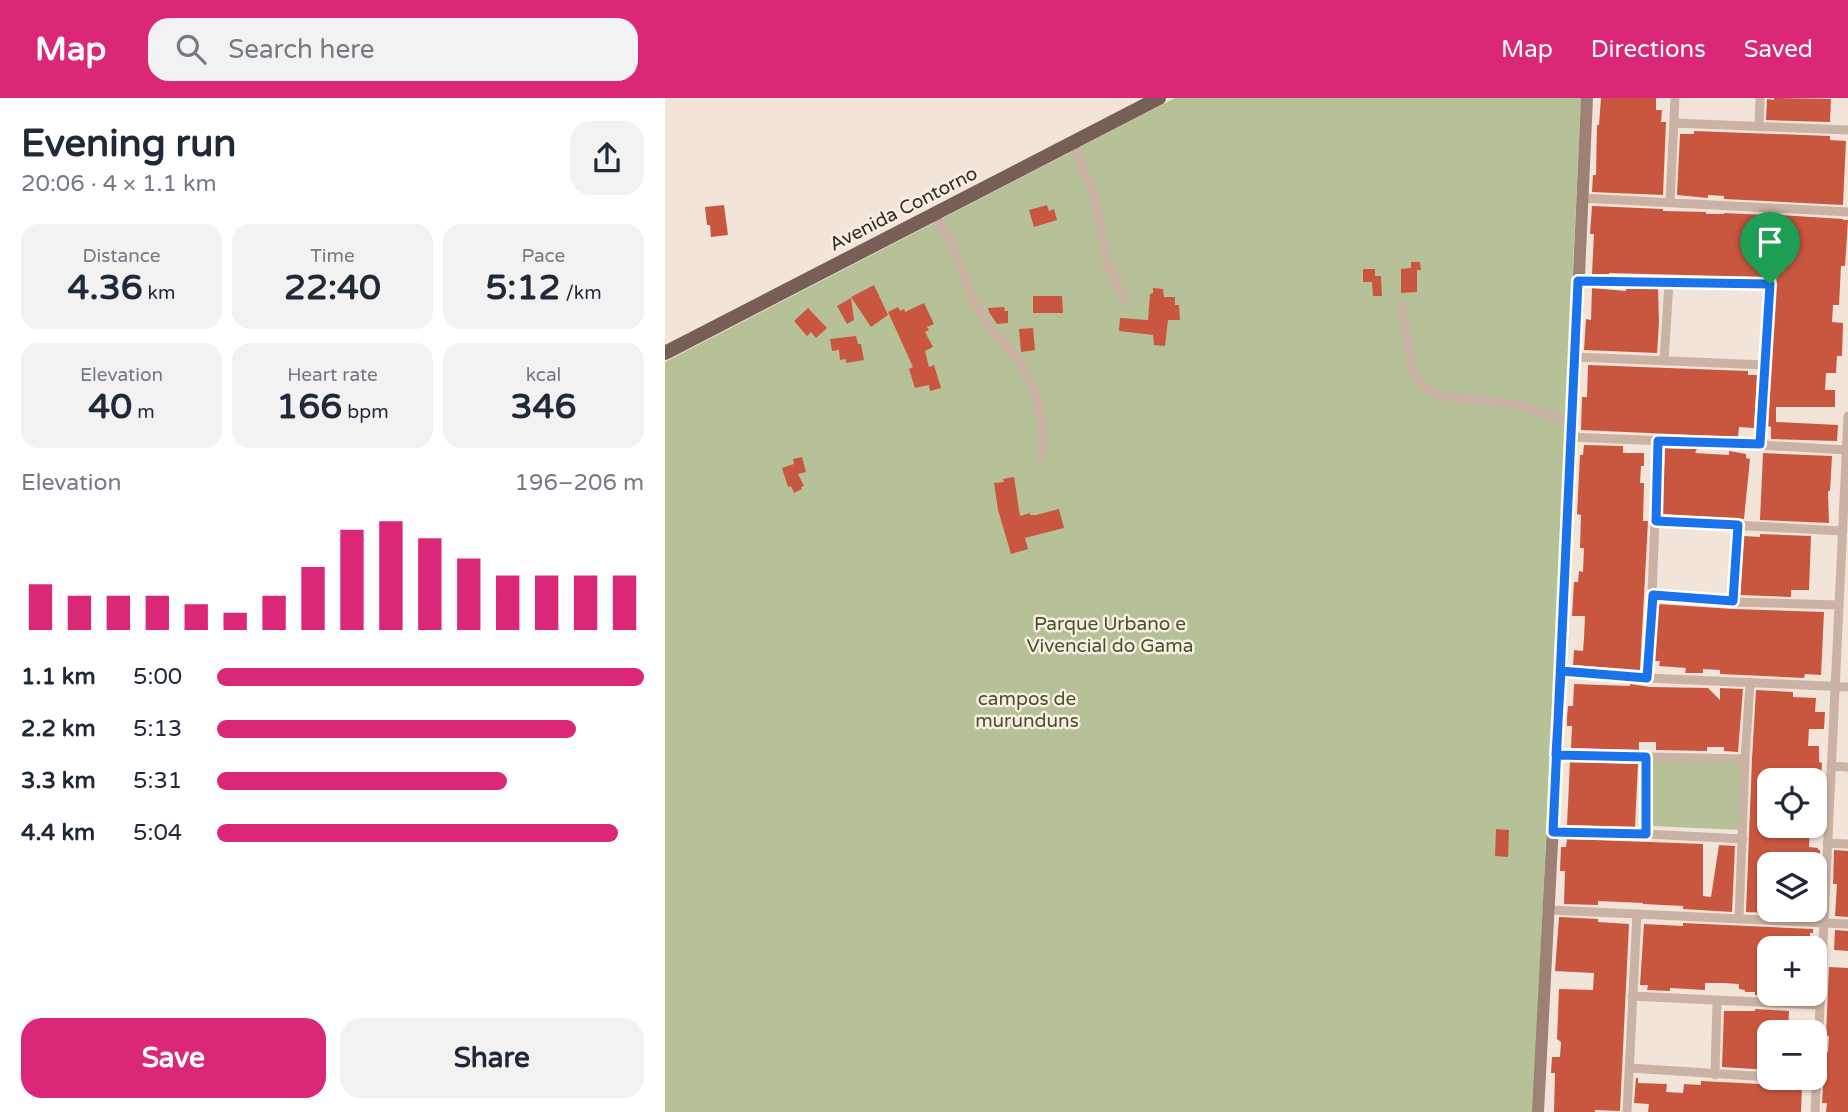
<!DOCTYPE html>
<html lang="en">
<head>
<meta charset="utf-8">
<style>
	:root { --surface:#fff; --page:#f2f2f3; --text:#1f2937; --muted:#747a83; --accent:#db2777 }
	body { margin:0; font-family:"Varela Round",sans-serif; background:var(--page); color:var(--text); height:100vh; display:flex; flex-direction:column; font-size:26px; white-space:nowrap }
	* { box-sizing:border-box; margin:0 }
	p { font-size:23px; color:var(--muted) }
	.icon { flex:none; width:38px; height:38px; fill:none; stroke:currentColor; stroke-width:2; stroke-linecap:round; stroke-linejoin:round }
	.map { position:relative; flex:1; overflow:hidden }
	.details { display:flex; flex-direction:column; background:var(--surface); width:665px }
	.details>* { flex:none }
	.tools { position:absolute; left:1092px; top:670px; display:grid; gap:14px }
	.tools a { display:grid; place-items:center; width:70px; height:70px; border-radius:14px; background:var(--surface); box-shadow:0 2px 5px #0004; font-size:35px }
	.pin { position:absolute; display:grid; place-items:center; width:60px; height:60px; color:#fff; margin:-72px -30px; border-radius:50% 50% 50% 0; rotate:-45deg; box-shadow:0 0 7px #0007 }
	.pin .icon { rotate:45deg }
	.round { display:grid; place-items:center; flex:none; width:74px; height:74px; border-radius:21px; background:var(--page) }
	.head { display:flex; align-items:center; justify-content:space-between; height:119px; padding:0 21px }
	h1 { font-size:38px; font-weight:800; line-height:52px }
	.figures { display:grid; grid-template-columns:repeat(3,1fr); gap:10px; height:119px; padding:7px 21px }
	.figures div { display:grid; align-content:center; border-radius:18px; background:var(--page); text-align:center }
	.figures b { font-size:35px; font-weight:800 }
	.figures small { font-size:19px; font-weight:400 }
	.figures p { font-size:19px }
	.chart { height:196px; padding:14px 21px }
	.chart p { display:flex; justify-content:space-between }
	.chart svg { width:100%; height:126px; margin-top:7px; stroke:var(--accent); stroke-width:6 }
	.primary-button { display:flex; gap:14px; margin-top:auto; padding:14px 21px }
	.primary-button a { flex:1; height:80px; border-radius:21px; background:var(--accent); color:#fff; font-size:28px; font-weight:800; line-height:80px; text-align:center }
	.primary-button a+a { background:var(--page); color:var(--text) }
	ul { padding:0 21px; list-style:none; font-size:23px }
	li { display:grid; grid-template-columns:112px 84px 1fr; align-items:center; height:52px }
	li i { height:18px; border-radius:9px; background:var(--accent) }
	header { display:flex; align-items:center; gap:42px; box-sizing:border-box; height:98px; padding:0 35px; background:var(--accent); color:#fff }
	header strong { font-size:33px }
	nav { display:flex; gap:38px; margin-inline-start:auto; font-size:24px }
	.search { width:490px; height:63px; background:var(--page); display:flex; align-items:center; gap:18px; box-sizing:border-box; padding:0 24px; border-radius:21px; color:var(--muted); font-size:26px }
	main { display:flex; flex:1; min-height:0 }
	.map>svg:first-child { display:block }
	.green { fill:#b6c198 }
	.building { fill:#c9573f }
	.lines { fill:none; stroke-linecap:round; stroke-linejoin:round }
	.street { stroke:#cab3a4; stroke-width:9 }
	.secondary { stroke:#9d8175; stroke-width:12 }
	.primary { stroke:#775f56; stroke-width:14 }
	.route-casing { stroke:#fff; stroke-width:14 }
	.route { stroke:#1a73e8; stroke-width:9 }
	.labels { text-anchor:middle; stroke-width:5; stroke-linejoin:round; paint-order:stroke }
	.street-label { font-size:19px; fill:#352a26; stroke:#f9eee4 }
	.park-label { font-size:19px; fill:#475429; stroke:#f9eee4 }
</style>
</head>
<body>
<header>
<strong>Map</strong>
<div class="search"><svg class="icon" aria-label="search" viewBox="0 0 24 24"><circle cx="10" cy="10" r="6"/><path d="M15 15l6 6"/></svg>Search here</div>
<nav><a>Map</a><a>Directions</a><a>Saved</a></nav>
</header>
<main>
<section class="details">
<div class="head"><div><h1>Evening run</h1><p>20:06 · 4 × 1.1 km</p></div><a class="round"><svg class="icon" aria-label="share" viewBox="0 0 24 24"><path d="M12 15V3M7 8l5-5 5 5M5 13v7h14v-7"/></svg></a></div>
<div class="figures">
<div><p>Distance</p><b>4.36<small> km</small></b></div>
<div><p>Time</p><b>22:40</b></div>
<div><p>Pace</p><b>5:12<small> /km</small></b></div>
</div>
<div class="figures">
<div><p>Elevation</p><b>40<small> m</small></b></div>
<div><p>Heart rate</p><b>166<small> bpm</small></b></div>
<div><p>kcal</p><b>346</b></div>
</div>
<div class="chart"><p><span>Elevation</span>196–206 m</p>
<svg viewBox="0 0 160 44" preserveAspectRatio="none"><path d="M5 44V28M15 44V32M25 44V32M35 44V32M45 44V35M55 44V38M65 44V32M75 44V22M85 44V9M95 44V6M105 44V12M115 44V19M125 44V25M135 44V25M145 44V25M155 44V25"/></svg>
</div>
<ul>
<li><b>1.1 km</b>5:00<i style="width:100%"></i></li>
<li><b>2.2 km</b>5:13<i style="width:84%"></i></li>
<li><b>3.3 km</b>5:31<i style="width:68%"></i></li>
<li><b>4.4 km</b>5:04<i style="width:94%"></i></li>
</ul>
<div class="primary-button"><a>Save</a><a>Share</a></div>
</section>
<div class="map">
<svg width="1183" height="1014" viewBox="0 0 1183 1014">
	<rect width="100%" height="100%" fill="#f2e4d8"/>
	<!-- green -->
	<path class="green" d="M510,0H916L868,1014H0V264Z
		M987,661L1076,664L1075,732L986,728Z"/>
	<!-- building -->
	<path class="building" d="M936,0H991V12H997L996,24H1001L998,97L927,94L928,77H931L932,27H934Z
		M1109,0L1166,1L1165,24L1101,22L1102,1L1109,2Z
		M1029,33L1165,38V42L1181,43L1178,107L1059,101V98L1043,97V100L1012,97L1015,36H1029Z
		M59,107L63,137L46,139L45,127H42L40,109Z
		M382,107L384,113L389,111L392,122L369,129L364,112Z
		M927,108L998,111V113L1041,114V116H1059V115L1101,117L1098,179L944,175V176H927L929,136H925Z
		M1115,117L1178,121V122H1183L1180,168H1176L1174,207H1168L1167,224L1178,225L1177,258H1172L1171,275H1161L1160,292H1170V309H1111V324L1173,327L1172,343L1106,341V329L1103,328Z
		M746,164H755L756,172H752V194L736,195V171L746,170Z
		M698,171H710V178H716L717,198H708L707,184H698Z
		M209,187L223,217L206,229L186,199Z
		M488,190L498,191L499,199H510V207H514L515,222H503L500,248L489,247L488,237L454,233L455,220L483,222L485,196L488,195Z
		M927,190L961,193V191H993L994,224L992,255L919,252L921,221L926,222Z
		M368,198H397L398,215H368Z
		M186,200L189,222L182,226L172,208Z
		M259,205L269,226L262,229L264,232L260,234L268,249L260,253L264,269L269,267L276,290L265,293L264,287L250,290L244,271L248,269L223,214L233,209L235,213L239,211L240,214Z
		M339,209L340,213H343V225L332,226L324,214L323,210Z
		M143,210L162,230L151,240L146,234L142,238L129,223Z
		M368,230L370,252L356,254L354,231Z
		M191,238L193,246H196L199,262L181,265V261L175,262L174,252L167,253L165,241Z
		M923,267L1083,273V277H1092L1089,330L1074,329L1073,339L916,332L917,299H922Z
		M919,347L958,348V355H979V368H976L975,385H979L978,423H983L975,572L908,567L909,552L918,553L919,540L920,518H907L909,484H913L914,473L918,474L919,450H915L916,417L912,416L915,357H918Z
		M1000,350L1032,351L1030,355L1064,357V353L1081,356V360L1085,361L1079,421L997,416Z
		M1098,355L1167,358L1165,393H1163L1164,425L1095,422Z
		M137,359L141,374L133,376L139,388L136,389L137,391L129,395L126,388L123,389L117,370L129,366L128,361Z
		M349,379L355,418L365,415V417H371L394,411L399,430L360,440L363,451L346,456L333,412L329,385L339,384L338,381Z
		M1095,436L1146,438L1144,492H1126V499L1075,497L1079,438L1095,439Z
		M993,506L1068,511L1159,514L1156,577L1140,576L1139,580L1055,576V572L1038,571V575H1020L1021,570L994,568L995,563H990Z
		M909,586L965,588V586L985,589L1043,590L1055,602V590L1078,591L1073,654L1059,653V649H1042V653L991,652V644H974V652L906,650L907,628H902V619L903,608H908Z
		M1091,592L1128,594V599L1151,600L1150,614H1160L1159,631H1144L1143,648H1154V664L1157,665L1156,682H1104V728H1145L1144,749L1153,750V752H1155L1154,786H1150V766H1104V812H1149V817L1081,814L1087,661Z
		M905,664L973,666L970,729L902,727Z
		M831,731L844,732L843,759L830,758Z
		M902,741L1038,746V798L1046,799L1054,747L1070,748L1067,814L1018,811V808L978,806V805L933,803V807L899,806L900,773H895L896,749H901Z
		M1169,752L1183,753V819L1170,818L1172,786H1168Z
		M894,819L933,821V824L964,826L955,1013L930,1012V1014H889L890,975H886L887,959H895L896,944L892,941L894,891L928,892L929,875L890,873Z
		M1018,825L1148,831V835H1145L1144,850H1104V896H1125V899L1090,897V894H1080V892L1074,891V886L1058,885H1040V892L1005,890V893L982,892L983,887H975L979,826L1018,828Z
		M1170,832L1183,833V853L1169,852Z
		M1164,869L1183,870V1014H1161L1162,1005H1157L1160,954H1163L1164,938L1161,937Z
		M1090,911L1124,913L1123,934H1104V972L1057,969L1059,913H1090Z
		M971,980H973V985L1002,986L1001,994L1018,995L1019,986L1036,987V983L1137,988L1136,1014H983L984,1006L969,1005Z"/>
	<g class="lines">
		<!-- street -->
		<path class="street" d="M1009,25L1183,32
			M1094,29L1095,0
			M408,44L427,92L434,118L442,165L459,201
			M916,100L1183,114
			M1005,104L1010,0
			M269,116L287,146L305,196L323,226L355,264L365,283L371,299L376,319L378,344L376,357
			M913,183L1105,186
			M737,210L747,269C760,310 810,298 843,305C864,310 885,318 906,324
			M910,259L1100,267
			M999,263L1004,185
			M905,339L1095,347L1182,352
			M1095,347L1105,186L1108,111
			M991,423L1178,433
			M987,497L1068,504L1174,507
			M1068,504L1073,427
			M896,573L982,580L1183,589
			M982,580L987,497L993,343
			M891,657L1080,661
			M1166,668L1183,669
			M888,734L981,736L1078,741
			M981,736V659
			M1162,745L1183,746
			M885,812L1183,826
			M1074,821L1080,661L1085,584
			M967,898L1154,907
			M965,970L1104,979
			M1050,977L1052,903
			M1115,980L1151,982
			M962,1014L972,816
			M1150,1014L1183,318"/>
		<!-- secondary -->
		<path class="secondary" d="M873,1014L896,573L922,0"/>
		<!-- primary -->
		<path class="primary" d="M0,255L494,0"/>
	</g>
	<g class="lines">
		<defs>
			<path id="route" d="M1105,186L913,183L888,734L981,736V659L891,657L896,573L982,580L988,497L1068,503L1073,427L991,423L993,343L1095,346L1105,186"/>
		</defs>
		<!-- route casing -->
		<use href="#route" class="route-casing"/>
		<!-- route -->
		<use href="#route" class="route"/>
	</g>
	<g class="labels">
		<!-- street labels -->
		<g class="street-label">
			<text transform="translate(238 110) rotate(-27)" y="7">Avenida Contorno</text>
		</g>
		<!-- park labels -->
		<g class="park-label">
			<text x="445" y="532">Parque Urbano e<tspan x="445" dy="22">Vivencial do Gama</tspan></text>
			<text x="362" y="607">campos de<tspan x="362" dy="22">murunduns</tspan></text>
		</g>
	</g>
</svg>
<div class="tools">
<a><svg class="icon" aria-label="locate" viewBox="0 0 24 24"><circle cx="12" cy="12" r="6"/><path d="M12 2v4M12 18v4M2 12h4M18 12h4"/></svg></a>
<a><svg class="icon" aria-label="layers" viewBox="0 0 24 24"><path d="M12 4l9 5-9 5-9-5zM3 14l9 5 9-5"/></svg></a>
<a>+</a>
<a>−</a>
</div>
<div class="pin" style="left:1105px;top:186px;background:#1e9e55"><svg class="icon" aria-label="arrive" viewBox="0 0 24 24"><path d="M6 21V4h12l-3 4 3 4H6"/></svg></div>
</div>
</main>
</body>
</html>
